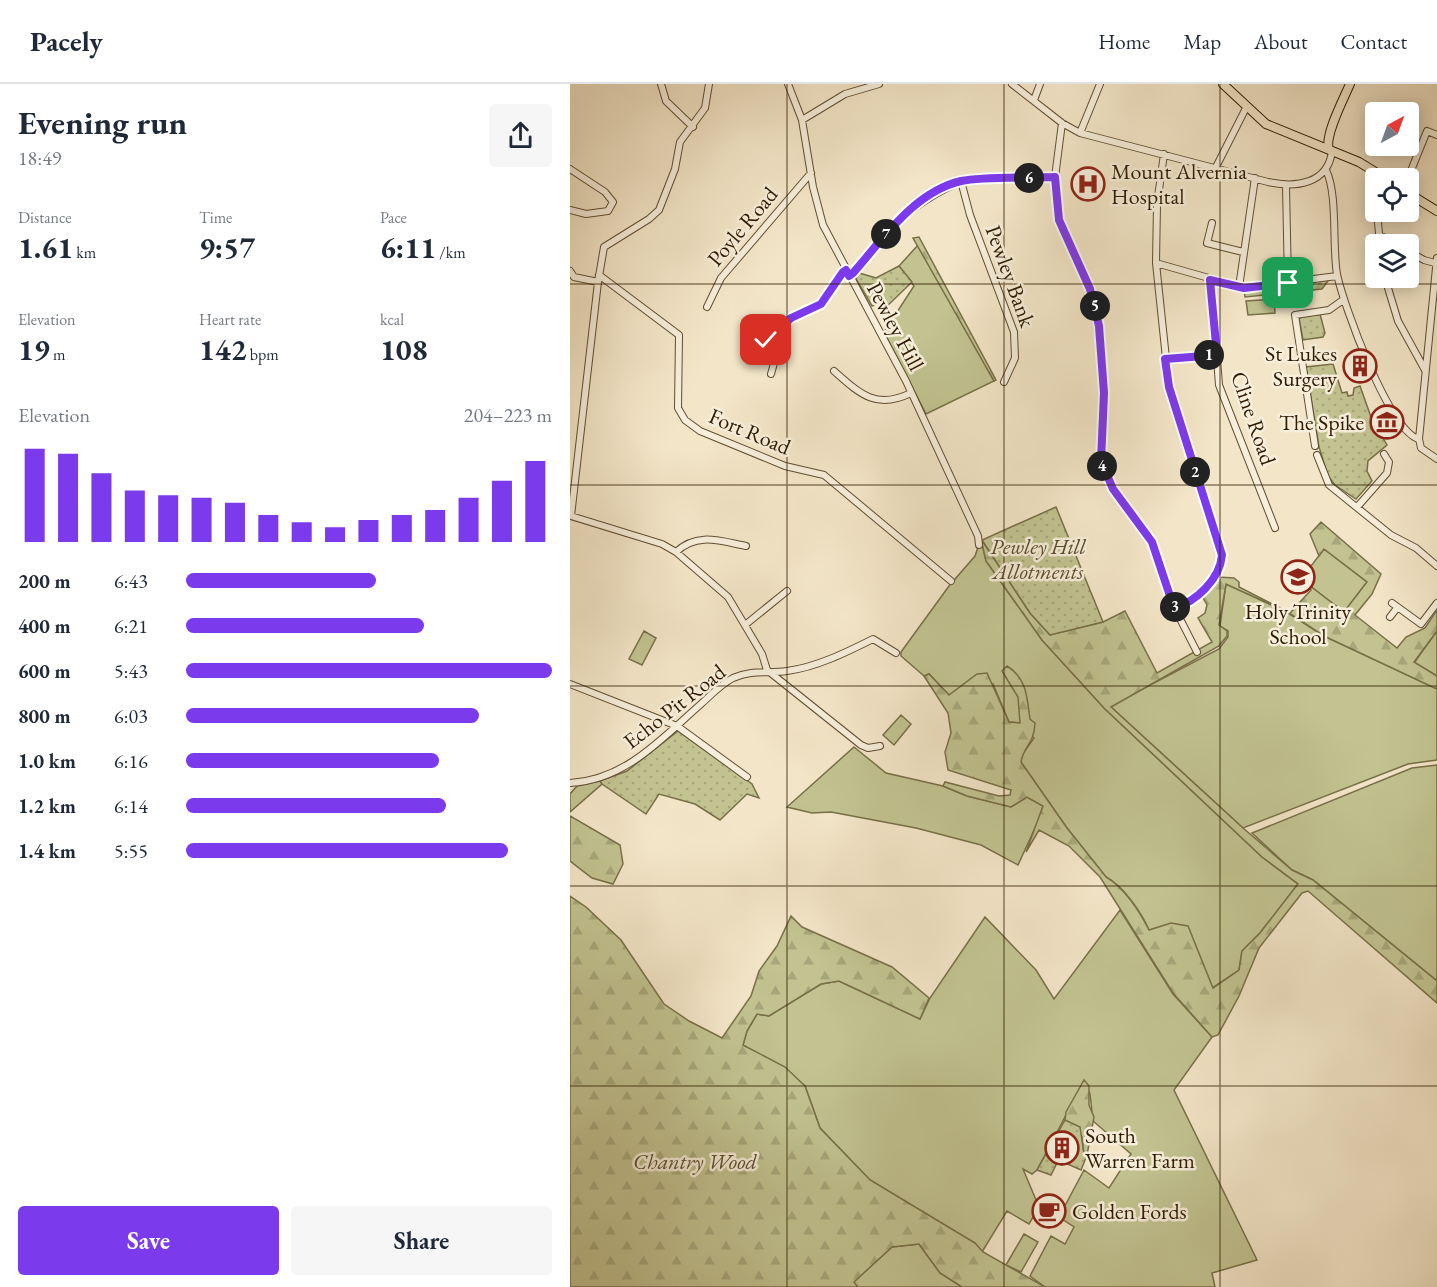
<!DOCTYPE html>
<html lang="en">
<head>
<meta charset="utf-8">
<style>
	:root { --surface:#fff; --page:#f6f6f7; --text:#1f2937; --muted:#747a83; --line:#e0e1e3; --accent:#7c3aed }
	body { margin:0; font-family:"EB Garamond",serif; background:var(--page); color:var(--text); height:100vh; display:flex; flex-direction:column; font-size:22px; white-space:nowrap }
	* { box-sizing:border-box; margin:0 }
	p { font-size:20px; color:var(--muted) }
	.icon { flex:none; width:33px; height:33px; fill:none; stroke:currentColor; stroke-width:2; stroke-linecap:round; stroke-linejoin:round }
	.map { position:relative; flex:1; overflow:hidden }
	.drawer { display:flex; flex-direction:column; background:var(--surface); width:570px }
	.drawer>* { flex:none }
	.needle { width:39px; rotate:41deg }
	.controls { position:absolute; left:795px; top:18px; display:grid; gap:12px }
	.controls a { display:grid; place-items:center; width:54px; height:54px; border-radius:6px; background:var(--surface); box-shadow:0 3px 15px #0003; font-size:30px }
	.pin { position:absolute; display:grid; place-items:center; width:51px; height:51px; color:#fff; margin:-26px; border-radius:12px; box-shadow:0 3px 9px #0006 }
	.km { position:absolute; width:30px; height:30px; margin:-15px; border-radius:50%; background:#222; color:#fff; font-size:16px; line-height:30px; text-align:center }
	.round { display:grid; place-items:center; flex:none; width:63px; height:63px; border-radius:6px; background:var(--page) }
	.head { display:flex; align-items:center; justify-content:space-between; height:102px; padding:0 18px }
	h1 { font-size:33px; font-weight:700; line-height:45px }
	.figures { display:grid; grid-template-columns:repeat(3,1fr); gap:9px; height:102px; padding:6px 18px }
	.figures div { display:grid; align-content:center }
	.figures b { font-size:30px; font-weight:700 }
	.figures small { font-size:16px; font-weight:400 }
	.figures p { font-size:16px }
	.chart { height:168px; padding:12px 18px }
	.chart p { display:flex; justify-content:space-between }
	.chart svg { width:100%; height:108px; margin-top:6px; stroke:var(--accent); stroke-width:6 }
	.button { display:flex; gap:12px; margin-top:auto; padding:12px 18px }
	.button a { flex:1; height:69px; border-radius:6px; background:var(--accent); color:#fff; font-size:24px; font-weight:700; line-height:69px; text-align:center }
	.button a+a { background:var(--page); color:var(--text) }
	ul { padding:0 18px; list-style:none; font-size:20px }
	li { display:grid; grid-template-columns:96px 72px 1fr; align-items:center; height:45px }
	li i { height:15px; border-radius:8px; background:var(--accent) }
	header { display:flex; align-items:center; gap:36px; box-sizing:border-box; height:84px; padding:0 30px; background:var(--surface); border-bottom:2px solid var(--line) }
	header strong { font-size:28px }
	nav { display:flex; gap:33px; margin-inline-start:auto; font-size:21px }
	main { display:flex; flex:1; min-height:0 }
	.map>svg:first-child { display:block }
	.grass { fill:#c2c391; stroke:#786f48; stroke-width:1.5 }
	.forest { fill:url(#forest-firs); stroke:#786f48; stroke-width:1.5 }
	.park { fill:url(#park-dots); stroke:#786f48; stroke-width:1.5 }
	.lines { fill:none; stroke-linecap:round; stroke-linejoin:round }
	.minor-casing { stroke:#604e32; stroke-width:8 }
	.major-casing { stroke:#2f1b00; stroke-width:10 }
	.minor { stroke:#f7efdb; stroke-width:6 }
	.major { stroke:#f3e6c8; stroke-width:8 }
	.route-casing { stroke:#fff; stroke-width:12 }
	.route { stroke:#7c3aed; stroke-width:8 }
	.grid { fill:none; stroke:#2f1b00; stroke-width:1.5; stroke-opacity:0.55 }
	.labels { text-anchor:middle; stroke-width:5; stroke-linejoin:round; paint-order:stroke }
	.poi-label { font-size:22px; fill:#2f1b00; stroke:#f7efdb; text-anchor:start }
	.street-label { font-size:22px; fill:#2f1b00; stroke:#f7efdb }
	.park-label { font-size:22px; font-style:italic; fill:#5b4d2c; stroke:#f7efdb }
</style>
</head>
<body>
<header>
<strong>Pacely</strong>
<nav><a>Home</a><a>Map</a><a>About</a><a>Contact</a></nav>
</header>
<main>
<section class="drawer">
<div class="head"><div><h1>Evening run</h1><p>18:49</p></div><a class="round"><svg class="icon" aria-label="share" viewBox="0 0 24 24"><path d="M12 15V3M7 8l5-5 5 5M5 13v7h14v-7"/></svg></a></div>
<div class="figures">
<div><p>Distance</p><b>1.61<small> km</small></b></div>
<div><p>Time</p><b>9:57</b></div>
<div><p>Pace</p><b>6:11<small> /km</small></b></div>
</div>
<div class="figures">
<div><p>Elevation</p><b>19<small> m</small></b></div>
<div><p>Heart rate</p><b>142<small> bpm</small></b></div>
<div><p>kcal</p><b>108</b></div>
</div>
<div class="chart"><p><span>Elevation</span>204–223 m</p>
<svg viewBox="0 0 160 44" preserveAspectRatio="none"><path d="M5 44V6M15 44V8M25 44V16M35 44V23M45 44V25M55 44V26M65 44V28M75 44V33M85 44V36M95 44V38M105 44V35M115 44V33M125 44V31M135 44V26M145 44V19M155 44V11"/></svg>
</div>
<ul>
<li><b>200 m</b>6:43<i style="width:52%"></i></li>
<li><b>400 m</b>6:21<i style="width:65%"></i></li>
<li><b>600 m</b>5:43<i style="width:100%"></i></li>
<li><b>800 m</b>6:03<i style="width:80%"></i></li>
<li><b>1.0 km</b>6:16<i style="width:69%"></i></li>
<li><b>1.2 km</b>6:14<i style="width:71%"></i></li>
<li><b>1.4 km</b>5:55<i style="width:88%"></i></li>
</ul>
<div class="button"><a>Save</a><a>Share</a></div>
</section>
<div class="map">
<svg width="867" height="1203" viewBox="0 0 867 1203">
	<defs>
		<pattern id="forest-firs" width="22" height="20" patternUnits="userSpaceOnUse" patternTransform="scale(1.5)"><rect width="22" height="20" fill="#c2c391"/><path d="M5 1l3.5 6h-7zM16 11l3.5 6h-7z" fill="#a7a77b"/></pattern>
		<pattern id="park-dots" width="8" height="8" patternUnits="userSpaceOnUse" patternTransform="scale(1.5)"><rect width="8" height="8" fill="#c2c391"/><path d="M2 2h.1M6 6h.1" fill="none" stroke="#a7a77b" stroke-width="1.8" stroke-linecap="round"/></pattern>
	</defs>
	<rect width="100%" height="100%" fill="#f3e6c8"/>
	<filter id="stains"><feTurbulence type="fractalNoise" baseFrequency=".00333" numOctaves="4"/><feColorMatrix values="0 0 0 0 .2 0 0 0 0 .09 0 0 0 0 .02 0 0 0 .5 -.17"/></filter>
	<radialGradient id="worn" r=".72"><stop offset=".6" stop-color="#630" stop-opacity="0"/><stop offset="1" stop-color="#630" stop-opacity=".3"/></radialGradient>
	<!-- grass -->
	<path class="grass" d="M348,161L424,297L356,330L314,248L344,202L329,182Z
		M704,215L705,229L678,231L676,217Z
		M411,455L416,477L472,556L534,624L692,773L728,800L690,849L672,867L669,886L642,904L632,881L586,845L579,846C571,828 554,803 536,793L497,744L451,678L452,671L464,654L450,639L439,638L423,600L379,611L359,590L354,592L331,572V568L379,502L405,472Z
		M754,465L797,498L774,528L731,495Z
		M656,500L715,527L754,552L867,605V676L838,680L673,744L540,622L649,565L658,553V547L650,542Z
		M74,547L86,554L72,581L59,575Z
		M867,547V592L844,579Z
		M331,631L341,640L324,661L313,651Z
		M284,663L316,689L373,702L397,712L441,723L457,713L473,722L471,731L448,781L411,761L346,744L261,728L242,729L217,723Z
		M867,681V897L743,796L722,786L682,749L842,684Z
		M550,826L603,910L642,953L604,1006L687,1176L642,1189L645,1203H475L460,1192L481,1152L495,1160L504,1143L489,1133L514,1086L539,1104L561,1070L523,1037L520,1010L514,997L467,1086L462,1090L453,1085L469,1123L459,1140L437,1127L412,1168L405,1159L300,1096L250,1044L235,1002L173,961L177,947L187,930L199,932L251,900L269,897L350,935L360,914L415,833L466,886L484,915Z
		M454,1150L468,1158L451,1188L436,1181Z
		M349,1160L370,1189L392,1203H288L283,1198L322,1163Z"/>
	<!-- forest -->
	<path class="forest" d="M349,153L426,296L424,297L343,154Z
		M761,193L752,205L675,213L674,204Z
		M751,438L811,490L802,510L785,531L827,564L836,553L855,544L867,526V547L844,578L867,592V605L754,552L719,529L656,500L649,541L657,547V552L649,562L541,623L673,744L722,786L743,796L867,897V919L738,807L732,809L689,864L669,912L648,951L642,953L603,909L530,793L499,762L469,746L456,768L473,722L457,713L441,723L397,712L373,702L375,698L429,712L440,711L441,706L378,686L375,668L381,649L378,629L354,592L359,590L379,611L407,590L417,589L439,638L450,639L448,613L432,587L437,582C457,594 457,614 460,635L465,639C464,661 454,661 451,678L497,744L536,793C554,803 570,828 579,846L601,839L618,842L643,904L669,886L672,867L690,849L728,800L692,773L534,624L472,556L416,477L411,455L460,529L480,551L533,538L555,527L587,589L642,558L628,534L635,529L637,521L632,512L648,493L664,494L669,498V503L720,529L741,506L731,495L774,528L797,498L754,465L749,472L740,450Z
		M30,697L32,700L0,728V710L7,702Z
		M0,732L50,761L53,780L43,800L22,794L0,777Z
		M0,812L16,823L51,856L94,920L119,937L152,954L181,912L189,887L207,862L221,832L232,843L322,883L359,914L350,935L269,897L251,900L199,932L187,930L177,947L173,961L215,983L235,1002L250,1044L300,1096L405,1159L413,1168L475,1203H392L370,1189L349,1160L322,1163L284,1198L288,1203H0Z
		M514,996L519,1002V1021L524,1033L517,1071H514L512,1053L495,1036L496,1028Z"/>
	<!-- park -->
	<path class="park" d="M329,182L342,198L312,227L309,219L302,222L286,195L289,189L306,194Z
		M750,230L755,249L753,253L733,256L729,235L733,232Z
		M763,280L772,309L777,308L778,312L783,311L784,304L790,302L801,333L817,361L798,377L797,387L802,397L786,415L765,401L758,392L749,363L736,283Z
		M486,423L533,538L480,551L460,529L412,456Z
		M108,647L182,700L189,714L177,710L150,736L125,720L89,710L76,730L32,700L30,697L57,687Z
		M495,1036L510,1043L514,1070L517,1071L511,1086L493,1078L492,1081L487,1079L481,1091L467,1086Z"/>
	<g class="lines">
		<defs>
			<path id="minor" d="M91,0L96,17L123,43
				M139,0L135,24L110,58L105,85L89,126L79,135L34,163L28,198L1,432L92,460L106,468L158,513L192,570L197,586
				M218,0L232,36L243,103L253,141L336,297L408,452L409,461
				M442,0L492,39L510,49L698,98C726,104 758,100 762,67
				M464,16L470,0
				M232,36L275,10L309,0
				M492,39L485,93L489,136L520,205L532,267L534,334L530,360L531,377L543,405L582,458L604,523L627,568
				M510,49L530,0
				M594,70L587,120L586,179L599,303L652,471C650,495 626,518 604,523
				M646,83L676,24
				M0,85L35,108L43,118L38,127L16,130L0,126
				M756,86C768,110 762,162 767,190C773,220 820,349 849,355
				M838,94L857,47L867,51
				M391,97L400,131L444,248L445,274L434,298
				M716,102L718,199
				M807,128L810,160
				M642,139L637,159L673,168
				M809,151L828,160
				M838,167L854,176L865,179
				M867,174L849,355L851,364L867,375
				M586,179L674,204L767,192
				M0,187L4,193L28,198
				M29,191L109,251L108,324L115,336L130,347L215,382L254,391L381,497
				M279,192C291,182 300,168 310,157C334,129 358,112 391,97L485,93
				M815,194L828,237L855,286
				M641,196L649,301L705,444
				M669,203L685,94
				M137,223L151,194L241,89
				M595,275L647,271
				M264,287C290,310 306,326 341,309
				M201,290L206,272L196,254L221,234L251,220L276,186
				M745,362L725,231L759,226L773,216
				M747,371L759,401L821,451L846,464L867,482
				M788,422L817,389L819,378L814,370
				M106,468C127,448 150,457 176,462
				M822,519L851,540L867,519
				M820,533L827,524
				M175,541L217,507
				M197,586L291,661L298,664L310,662
				M0,600L107,642L177,693
				M0,699C56,696 92,654 131,620C141,611 151,600 163,594C183,585 199,590 217,587C247,583 277,568 303,555L326,569"/>
			<path id="major" d="M653,0L696,40L789,78L815,94
				M759,65C754,52 774,14 780,0
				M838,109L867,127"/>
		</defs>
		<!-- minor casing -->
		<use href="#minor" class="minor-casing"/>
		<!-- major casing -->
		<use href="#major" class="major-casing"/>
		<!-- minor -->
		<use href="#minor" class="minor"/>
		<!-- major -->
		<use href="#major" class="major"/>
	</g>
	<g class="lines">
		<defs>
			<path id="route" d="M196,256L221,234L251,220L273,188L276,186L279,192L283,189C313,155 344,108 391,97C415,92 459,94 485,93L489,136L520,205L529,242L534,309L531,377L543,405L582,458L604,524C626,518 650,495 652,471L599,303L595,275L647,271L640,196L674,204L718,199"/>
		</defs>
		<!-- route casing -->
		<use href="#route" class="route-casing"/>
		<!-- route -->
		<use href="#route" class="route"/>
	</g>
	<!-- grid -->
	<path class="grid" d="M217,0V1203M434,0V1203M650,0V1203M0,200H867M0,401H867M0,602H867M0,802H867M0,1002H867"/>
	<!-- icons -->
	<defs>
		<symbol id="hospital-ring" viewBox="-11 -11 22 22"><circle r="9.5" fill="#f7efdb" stroke="#8f2418" stroke-width="1.5"/><path d="M-5-5h3v3.5h4V-5h3V5h-3V1.5h-4V5h-3Z" fill="#8f2418"/></symbol>
		<symbol id="building-ring" viewBox="-11 -11 22 22"><circle r="9.5" fill="#f7efdb" stroke="#8f2418" stroke-width="1.5"/><path d="M-4-6H4V6H1V3H-1V6H-4ZM-2.5-4.3h1.7v1.8h-1.7ZM.8-4.3h1.7v1.8H.8ZM-2.5-1h1.7V.8h-1.7ZM.8-1h1.7V.8H.8Z" fill="#8f2418"/></symbol>
		<symbol id="museum-ring" viewBox="-11 -11 22 22"><circle r="9.5" fill="#f7efdb" stroke="#8f2418" stroke-width="1.5"/><path d="M0-6L6-3V-2H-6V-3ZM-5-1h2V3h-2ZM-1-1h2V3h-2ZM3-1h2V3H3ZM-6 4H6V6H-6Z" fill="#8f2418"/></symbol>
		<symbol id="school-ring" viewBox="-11 -11 22 22"><circle r="9.5" fill="#f7efdb" stroke="#8f2418" stroke-width="1.5"/><path d="M0-5L7-2L0 1L-7-2ZM-4 1L0 2.5L4 1V4Q0 6-4 4Z" fill="#8f2418"/></symbol>
		<symbol id="cafe-ring" viewBox="-11 -11 22 22"><circle r="9.5" fill="#f7efdb" stroke="#8f2418" stroke-width="1.5"/><path d="M-5.5-4.5H6V0H3Q3 3.5 0 3.5H-2.5Q-5.5 3.5-5.5 0ZM3-3.2v2h1.7v-2ZM-6 4.5H4V6H-6Z" fill="#8f2418"/></symbol>
	</defs>
	<g fill-rule="evenodd">
		<use href="#hospital-ring" x="499" y="81" width="38" height="38"/>
		<use href="#building-ring" x="771" y="263" width="38" height="38"/>
		<use href="#museum-ring" x="798" y="319" width="38" height="38"/>
		<use href="#school-ring" x="709" y="474" width="38" height="38"/>
		<use href="#building-ring" x="473" y="1045" width="38" height="38"/>
		<use href="#cafe-ring" x="460" y="1108" width="38" height="38"/>
	</g>
	<g class="labels">
		<!-- poi labels -->
		<g class="poi-label">
			<text x="541" y="95">Mount Alvernia<tspan x="541" dy="25">Hospital</tspan></text>
			<text x="767" y="277" text-anchor="end">St Lukes<tspan x="767" dy="25">Surgery</tspan></text>
			<text x="794" y="346" text-anchor="end">The Spike</text>
			<text x="728" y="535" text-anchor="middle">Holy Trinity<tspan x="728" dy="25">School</tspan></text>
			<text x="515" y="1059">South<tspan x="515" dy="25">Warren Farm</tspan></text>
			<text x="502" y="1135">Golden Fords</text>
		</g>
		<!-- street labels -->
		<g class="street-label">
			<text transform="translate(172 142) rotate(-50)" y="8">Poyle Road</text>
			<text transform="translate(441 192) rotate(70)" y="8">Pewley Bank</text>
			<text transform="translate(326 242) rotate(62)" y="8">Pewley Hill</text>
			<text transform="translate(684 334) rotate(71)" y="8">Cline Road</text>
			<text transform="translate(180 347) rotate(23)" y="8">Fort Road</text>
			<text transform="translate(104 622) rotate(-38)" y="8">Echo Pit Road</text>
		</g>
		<!-- park labels -->
		<g class="park-label">
			<text x="468" y="470">Pewley Hill<tspan x="468" dy="25">Allotments</tspan></text>
			<text x="125" y="1085">Chantry Wood</text>
		</g>
	</g>
	<rect width="100%" height="100%" filter="url(#stains)"/>
	<rect width="100%" height="100%" fill="url(#worn)"/>
</svg>
<div class="controls">
<a><svg class="needle" viewBox="-14 -14 28 28"><path d="M0-13l5 13h-10z" fill="#e53935"/><path d="M0 13l5-13h-10z" fill="#747a83"/></svg></a>
<a><svg class="icon" aria-label="locate" viewBox="0 0 24 24"><circle cx="12" cy="12" r="6"/><path d="M12 2v4M12 18v4M2 12h4M18 12h4"/></svg></a>
<a><svg class="icon" aria-label="layers" viewBox="0 0 24 24"><path d="M12 4l9 5-9 5-9-5zM3 14l9 5 9-5"/></svg></a>
</div>
<div class="pin" style="left:718px;top:199px;background:#1e9e55"><svg class="icon" aria-label="arrive" viewBox="0 0 24 24"><path d="M6 21V4h12l-3 4 3 4H6"/></svg></div>
<div class="pin" style="left:196px;top:256px;background:#d93025"><svg class="icon" aria-label="check" viewBox="0 0 24 24"><path d="M5 12l5 5 9-10"/></svg></div>
<b class="km" style="left:639px;top:271px">1</b>
<b class="km" style="left:625px;top:388px">2</b>
<b class="km" style="left:605px;top:523px">3</b>
<b class="km" style="left:532px;top:382px">4</b>
<b class="km" style="left:525px;top:222px">5</b>
<b class="km" style="left:459px;top:94px">6</b>
<b class="km" style="left:316px;top:150px">7</b>
</div>
</main>
</body>
</html>
